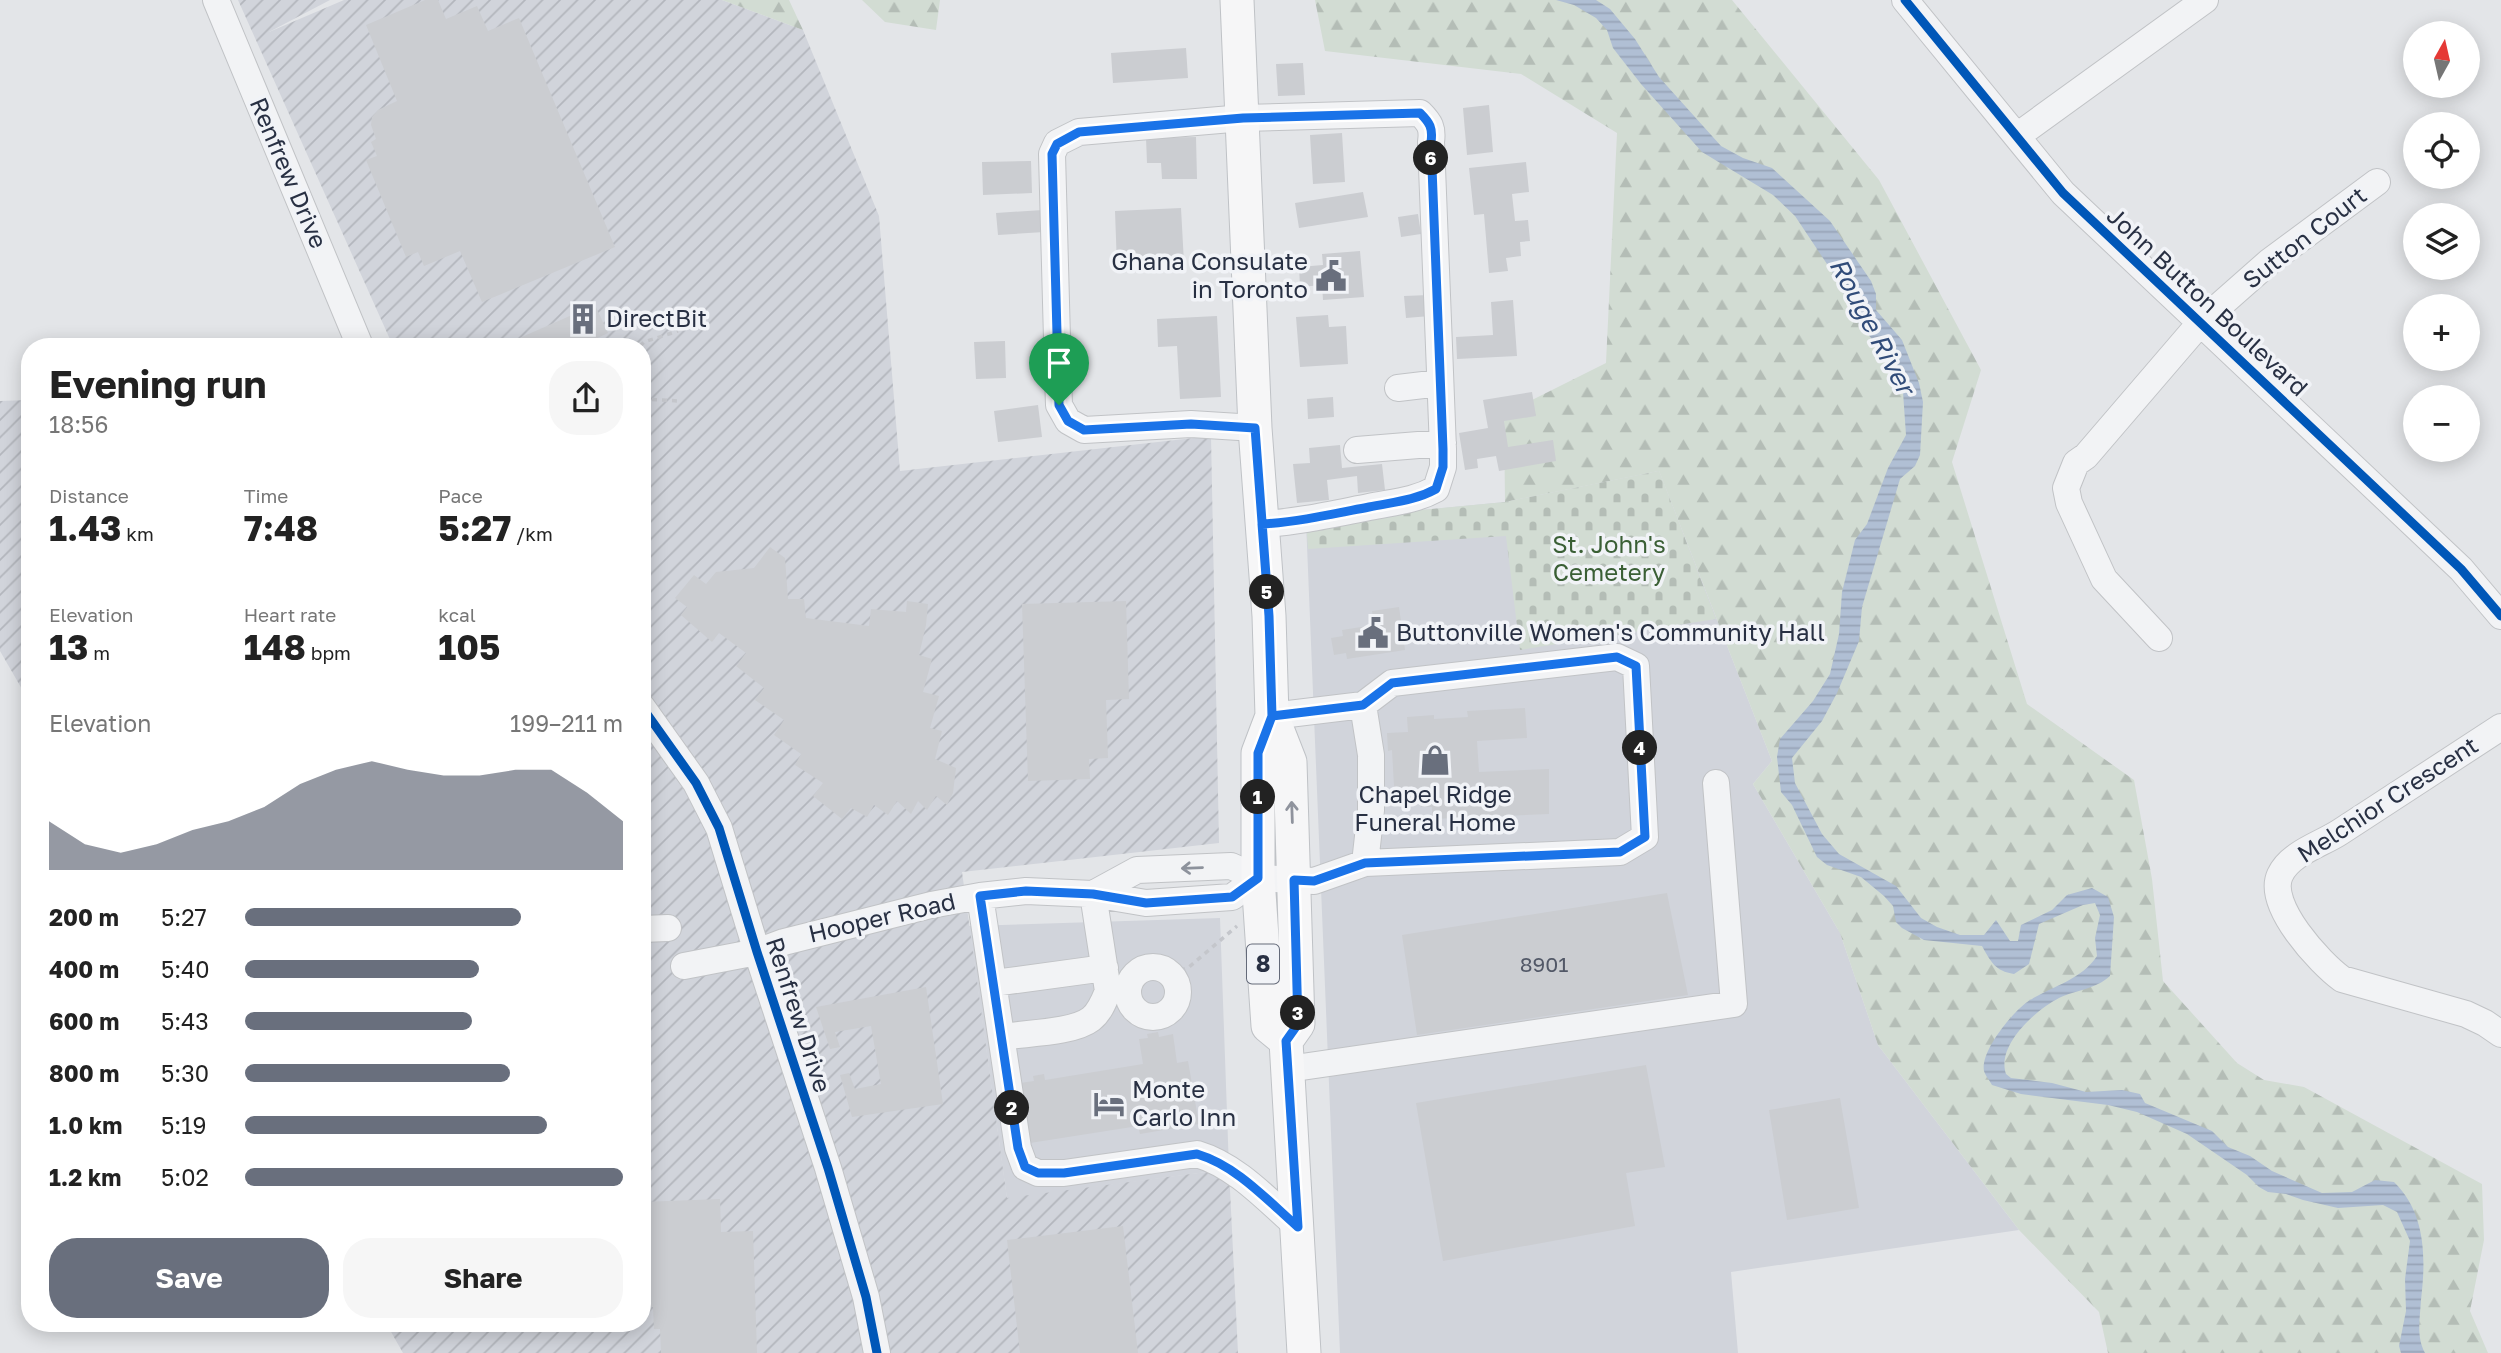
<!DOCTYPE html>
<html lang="en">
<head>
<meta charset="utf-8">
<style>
	:root { --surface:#fff; --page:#f6f6f6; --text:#222; --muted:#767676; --accent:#696f7d }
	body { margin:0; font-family:"Golos Text",sans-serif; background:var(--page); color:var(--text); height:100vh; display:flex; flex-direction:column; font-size:26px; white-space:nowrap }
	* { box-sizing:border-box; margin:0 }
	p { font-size:23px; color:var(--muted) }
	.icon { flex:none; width:38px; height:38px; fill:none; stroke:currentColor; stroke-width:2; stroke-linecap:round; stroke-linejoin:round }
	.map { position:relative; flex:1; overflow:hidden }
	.panel { position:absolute; left:21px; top:338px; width:630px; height:994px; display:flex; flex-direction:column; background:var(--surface); border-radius:28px; box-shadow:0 4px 18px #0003 }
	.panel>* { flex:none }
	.needle { width:46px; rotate:8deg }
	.fabs { position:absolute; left:2403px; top:21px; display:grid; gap:14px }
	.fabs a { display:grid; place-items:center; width:77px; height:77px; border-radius:50%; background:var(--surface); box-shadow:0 4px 18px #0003; font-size:35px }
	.pin { position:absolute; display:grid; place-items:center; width:60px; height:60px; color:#fff; margin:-72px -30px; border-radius:50% 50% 50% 0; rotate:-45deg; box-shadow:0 0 7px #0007 }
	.pin .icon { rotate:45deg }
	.km { position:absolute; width:35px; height:35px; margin:-18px; border-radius:50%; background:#222; color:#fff; font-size:19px; line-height:35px; text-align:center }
	.round { display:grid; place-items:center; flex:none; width:74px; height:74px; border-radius:28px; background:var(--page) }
	.summary { display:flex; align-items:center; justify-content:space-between; height:119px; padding:0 28px }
	h1 { font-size:38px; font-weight:700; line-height:52px }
	.metrics { display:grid; grid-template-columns:repeat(3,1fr); gap:10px; height:119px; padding:7px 28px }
	.metrics div { display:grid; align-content:center }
	.metrics b { font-size:35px; font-weight:700 }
	.metrics small { font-size:19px; font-weight:400 }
	.metrics p { font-size:19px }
	.chart { height:196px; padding:14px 28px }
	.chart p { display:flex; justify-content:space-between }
	.chart svg { width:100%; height:126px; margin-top:7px; fill:var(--accent); opacity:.7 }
	.cta { display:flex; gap:14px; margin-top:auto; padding:14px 28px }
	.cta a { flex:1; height:80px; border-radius:28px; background:var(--accent); color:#fff; font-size:28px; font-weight:700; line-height:80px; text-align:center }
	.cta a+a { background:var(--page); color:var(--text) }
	ul { padding:0 28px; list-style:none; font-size:23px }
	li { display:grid; grid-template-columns:112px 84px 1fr; align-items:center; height:52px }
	li i { height:18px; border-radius:9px; background:var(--accent) }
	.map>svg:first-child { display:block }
	.built { fill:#d1d4db }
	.industrial { fill:url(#industrial-furrows) }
	.forest { fill:url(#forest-firs) }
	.cemetery { fill:url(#cemetery-stones) }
	.water { fill:url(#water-rules) }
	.building { fill:#cbcdd1 }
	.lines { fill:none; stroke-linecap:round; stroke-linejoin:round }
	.minor-casing { stroke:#c1c3c6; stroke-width:28 }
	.major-casing { stroke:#bfc2c6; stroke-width:35 }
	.path { stroke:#c4c6cb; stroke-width:3.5; stroke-dasharray:5 5; stroke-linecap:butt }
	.minor { stroke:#f2f3f5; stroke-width:26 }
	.major { stroke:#f6f6f7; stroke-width:33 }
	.cycleway-casing { stroke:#f1f3f7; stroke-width:13 }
	.cycleway { stroke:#0057b8; stroke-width:9 }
	.oneway { stroke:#8f939d }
	.oneway2 { stroke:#8d929c }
	.route-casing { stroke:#fff; stroke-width:14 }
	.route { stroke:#1a73e8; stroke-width:9 }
	.labels { text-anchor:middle; stroke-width:7; stroke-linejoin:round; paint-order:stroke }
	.number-label { font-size:21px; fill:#525867 }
	.shield { fill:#f1f3f7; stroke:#646a79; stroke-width:2 }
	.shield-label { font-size:23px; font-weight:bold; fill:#283043 }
	.street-label { font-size:24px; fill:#283043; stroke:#f1f3f7 }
	.poi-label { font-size:24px; fill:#283043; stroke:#f1f3f7; text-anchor:start }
	.park-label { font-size:24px; fill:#3a5f35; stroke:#f1f3f7 }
	.water-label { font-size:26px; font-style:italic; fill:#314c79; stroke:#f1f3f7 }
</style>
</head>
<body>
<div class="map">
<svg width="2501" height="1353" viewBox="0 0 2501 1353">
	<defs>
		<pattern id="industrial-furrows" width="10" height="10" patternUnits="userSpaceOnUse" patternTransform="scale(1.75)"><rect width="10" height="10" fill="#d1d4db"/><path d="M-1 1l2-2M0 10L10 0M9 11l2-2" fill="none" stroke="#b3b6bd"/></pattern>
		<pattern id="forest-firs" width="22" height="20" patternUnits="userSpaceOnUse" patternTransform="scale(1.75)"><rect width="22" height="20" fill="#d2dcd3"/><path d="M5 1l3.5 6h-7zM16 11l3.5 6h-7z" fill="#b4bdb6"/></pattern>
		<pattern id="cemetery-stones" width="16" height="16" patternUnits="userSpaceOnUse" patternTransform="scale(1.75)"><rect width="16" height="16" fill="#d2dcd3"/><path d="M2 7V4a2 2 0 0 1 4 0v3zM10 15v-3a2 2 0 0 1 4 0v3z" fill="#b4bdb6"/></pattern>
		<pattern id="water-rules" width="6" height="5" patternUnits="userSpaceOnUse" patternTransform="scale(1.75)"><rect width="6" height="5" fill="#b0bfd4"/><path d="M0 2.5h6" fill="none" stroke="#97a4b7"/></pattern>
	</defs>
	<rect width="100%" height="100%" fill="#e3e5e8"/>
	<!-- built -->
	<path class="built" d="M1659,471L1772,761L1753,784L1840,933L1878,1045L2019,1230L1731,1272L1738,1353H1340L1306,521L1505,502Z
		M1220,918L1229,1169L1007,1199L969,926Z"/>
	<!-- industrial -->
	<path class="industrial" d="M238,0H330L269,32L344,0H722L803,30L879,216L900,471L1211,436L1219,843L962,872L1007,1198L1229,1169L1238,1353H403L386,1323H642V346H393Z
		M30,400V703L0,651V401Z"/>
	<!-- forest -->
	<path class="forest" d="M722,0H789L803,30Z
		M862,0H940L936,30L885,22Z
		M1315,0H1732L1879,180L1981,370L1952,462L2027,704L2134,780L2152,879L2163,981L2237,1063L2264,1080L2304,1087L2482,1184L2484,1240L2470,1311L2488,1353H2108L2099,1312L2019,1230L1878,1045L1840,933L1753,784L1772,761L1659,471L1505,502L1504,414L1606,363L1617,133L1521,74L1325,51Z"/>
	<!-- cemetery -->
	<path class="cemetery" d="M1659,471L1716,619L1520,650L1506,536L1308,549L1306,521L1505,502Z"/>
	<!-- water -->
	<path class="water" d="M1556,0H1596L1610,9L1635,39L1659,77L1721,146L1743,158L1772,168L1830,221L1871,281L1876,294V310L1902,340L1919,383L1923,402L1920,455L1915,466L1900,479L1862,607L1859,641L1837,693L1822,721L1792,758L1795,783L1822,834L1839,854L1896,886L1921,918L1937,927L1960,935H1984L1996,920L2010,941H2018L2021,925L2052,910L2067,895L2092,888L2108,897L2114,917L2110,976C2096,989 2076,990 2059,998C2036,1010 1996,1045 2006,1074L2011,1078L2052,1083L2086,1092L2122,1090L2140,1094L2145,1103L2212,1131L2228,1147L2250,1156L2272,1171L2322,1193L2352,1192L2375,1180L2394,1182C2426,1213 2426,1258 2421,1300C2420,1318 2416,1337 2425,1353H2401L2399,1346L2406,1311L2405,1279L2410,1241L2397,1212L2383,1205L2338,1208L2303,1200L2286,1194L2268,1192L2259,1187L2247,1175L2187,1134L2137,1112L2108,1105L2021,1094L1992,1085C1990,1081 1985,1075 1984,1071C1980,1051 2014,1010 2030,1000C2053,986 2081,980 2097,956L2095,938L2100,915L2095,903L2083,905L2039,924L2029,964L2014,974C1995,971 1991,962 1982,946L1924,940L1902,928L1896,922L1893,906L1884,896L1861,877L1827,865L1817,857L1792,805L1781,792L1777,757L1780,739L1813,701L1830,674L1839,634L1842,592L1855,540L1867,524L1888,468L1906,435L1903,392L1890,361L1857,321L1835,276L1795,216L1773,195L1702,152L1641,84L1613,48L1607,30L1596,18L1574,5Z"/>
	<!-- building -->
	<path class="building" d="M425,0H438L446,19L477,6L488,31L519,18L615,247L482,302L460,251L424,266L418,252L406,257L366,160L377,156L371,142L376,139L371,125L372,117L378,110L397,101L366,25Z
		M1186,48L1188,78L1113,83L1111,53Z
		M1303,63L1305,95L1278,96L1276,64Z
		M1489,105L1493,152L1467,155L1463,108Z
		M1342,133L1345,182L1313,184L1310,135Z
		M1196,137L1197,179H1162L1161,163H1147L1146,138Z
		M1031,161L1032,193L983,195L982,162Z
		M1526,162L1529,192L1512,194L1515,221L1528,220L1530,241L1520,242L1521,256L1506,258L1508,271L1489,273L1484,214L1474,215L1469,168Z
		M1363,192L1368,217L1299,228L1295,203Z
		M1181,208L1184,263L1117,266L1115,211Z
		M1043,210L1044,232L998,235L996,213Z
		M1418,214L1421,234L1401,237L1398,217Z
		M1360,251L1364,297L1323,300L1322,285L1300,287L1299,267L1323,265L1322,254Z
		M1429,295L1430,316L1406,318L1404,296Z
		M1513,300L1517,356L1457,359L1456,337L1493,335L1491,302Z
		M595,305L608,333L587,343L588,346H501Z
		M1328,315L1329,327L1346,326L1348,364L1300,367L1296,317Z
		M1217,316L1221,397L1180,399L1177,346L1158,347L1157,319Z
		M1005,341L1006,378L976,379L974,342Z
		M1532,392L1536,416L1504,421L1508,447L1553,440L1556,461L1499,471L1496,456L1477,459L1478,468L1465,470L1459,433L1488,428L1483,400Z
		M1333,397L1334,417L1308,419L1307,399Z
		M1038,405L1042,437L998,442L994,411Z
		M1340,445L1342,468L1382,464L1385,490L1358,493L1357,476L1327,480L1329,500L1297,503L1293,464L1310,463L1309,448Z
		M770,547L785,558L788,599H804L806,618L869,626L871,609L906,612L907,601L928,604L926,625L919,655L932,659L923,692L939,696L930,728L942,731L935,759L956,768L953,793L947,805L936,796L927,810L918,801L911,814L897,801L888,815L874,805L867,817L851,808L842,819L813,796L823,783L795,765L801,754L774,735L784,720L755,700L764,688L736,666L746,653L719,633L712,642L681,615L687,607L675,598L694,575L706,584L716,572L754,568Z
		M1126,601L1129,699L1106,700L1108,758L1089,759L1090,779L1028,781L1022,604Z
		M1399,607L1405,650L1347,659L1346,653L1334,655L1331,638L1343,636L1342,630L1374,625L1372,611Z
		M1525,708L1527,738L1477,741L1479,772L1549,769V814L1432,819V807H1421V803L1395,804L1392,750L1388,751L1387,733L1408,732L1407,717L1434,715V719L1468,717L1467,711Z
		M1667,893L1688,995L1417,1035L1402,935Z
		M926,987L943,1104L852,1117L840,1075L849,1073L855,1089L881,1084L871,1026L835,1032L840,1047L830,1049L816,1007Z
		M1158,1032L1159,1037L1173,1034L1177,1063L1188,1061L1199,1124L1140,1134L1138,1126L1030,1143L1020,1083L1034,1081L1033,1076L1044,1074L1045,1080L1143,1064L1139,1039L1148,1038L1147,1034Z
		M1646,1065L1665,1167L1626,1173L1635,1226L1443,1261L1416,1103Z
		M1840,1098L1859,1208L1787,1220L1769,1110Z
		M720,1199L721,1232L753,1231L757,1353H661L660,1329H654L653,1307L642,1308V1202Z
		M1123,1226L1138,1353H1020L1007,1240Z"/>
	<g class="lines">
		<defs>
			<path id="minor" d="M216,0L360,346
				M1905,0L2063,193L2461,569L2501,616
				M2017,136L2205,0
				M1398,388L1440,383
				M1255,428L1191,424L1084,430L1068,421L1059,405L1058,376L1052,154L1057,143L1079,132L1243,118L1420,113C1430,123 1433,128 1431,142L1443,449V467L1436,489C1414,501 1393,502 1369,507C1333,514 1298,522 1262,524
				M1357,450L1443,443
				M2159,638L2104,579L2069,503L2066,488L2076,463L2086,456L2201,322L2269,262L2377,182
				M1363,705L1392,683L1617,657L1636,666L1645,837L1620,852L1365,863
				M642,707L696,783L719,828L757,952L828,1168L866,1297L877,1353
				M2501,727C2447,762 2394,797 2340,832C2322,844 2290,853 2280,875C2266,905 2320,963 2342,979L2466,1014L2485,1023L2501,1034
				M1093,894L1137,870L1231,866L1258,878L1314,881L1365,863L1371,810V755L1363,705L1272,716
				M980,896L1018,1148L1025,1167L1038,1173H1064L1197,1154C1237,1166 1267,1200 1298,1227
				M642,929L668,928
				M684,966L757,952L784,942L931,905L980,896L1026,891L1093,894L1146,903L1232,897L1258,878
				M1128 992a25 25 0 1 1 50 0a25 25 0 1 1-50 0Z
				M994,983L1105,968
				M1002,1037C1025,1033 1073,1033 1091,1019C1100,1012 1104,1001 1108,991L1093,894
				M1288,1069L1734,1004L1716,783"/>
			<path id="major" d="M1237,0L1255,428L1269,616L1272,716L1290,762L1298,1024L1286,1041L1304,1353
				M1272,716L1258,753V878L1268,1026L1286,1041"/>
		</defs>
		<!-- minor casing -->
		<use href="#minor" class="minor-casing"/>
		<!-- major casing -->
		<use href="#major" class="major-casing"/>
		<!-- path -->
		<path class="path" d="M618,346L619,339
			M640,346L644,342L678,331
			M642,399L679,401
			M1171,974L1189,967L1237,926"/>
		<!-- minor -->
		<use href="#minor" class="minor"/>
		<!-- major -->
		<use href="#major" class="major"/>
		<defs>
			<path id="cycleway" d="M1905,0L2063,193L2461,569L2501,616
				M1255,428L1191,424L1084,430L1068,421L1059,405L1058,376L1052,154L1057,143L1079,132L1243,118L1420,113C1430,123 1433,128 1431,142L1443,449V467L1436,489C1414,501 1393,502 1369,507C1333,514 1298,522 1262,524
				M642,707L696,783L719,828L757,952L828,1168L866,1297L877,1353"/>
		</defs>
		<!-- cycleway casing -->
		<use href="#cycleway" class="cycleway-casing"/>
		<!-- cycleway -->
		<use href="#cycleway" class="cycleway"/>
	</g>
	<!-- one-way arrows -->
	<defs><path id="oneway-shaft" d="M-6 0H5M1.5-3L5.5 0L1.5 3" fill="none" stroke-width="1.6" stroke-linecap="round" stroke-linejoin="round" transform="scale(1.75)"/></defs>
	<use class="oneway" href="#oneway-shaft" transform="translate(1292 812) rotate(-92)"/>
	<use class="oneway2" href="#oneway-shaft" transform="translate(1192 868) rotate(178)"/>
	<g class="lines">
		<defs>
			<path id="route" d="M1059,405L1068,421L1084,430L1191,424L1255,428L1269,616L1272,716L1258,753V878L1232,897L1146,903L1093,894L1026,891L980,896L1018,1148L1025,1167L1038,1173H1064L1197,1154C1237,1166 1267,1200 1298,1227L1286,1041L1298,1024L1294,880L1314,881L1365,863L1620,852L1645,837L1636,666L1617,657L1392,683L1363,705L1272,716L1269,616L1262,524C1298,522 1333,514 1369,507C1393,502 1414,501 1436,489L1443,467V449L1431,142C1433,128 1430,123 1420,113L1243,118L1079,132L1057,144L1052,154L1059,405"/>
		</defs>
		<!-- route casing -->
		<use href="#route" class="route-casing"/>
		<!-- route -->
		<use href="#route" class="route"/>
	</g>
	<!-- icons -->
	<defs>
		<symbol id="civic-bare" viewBox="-9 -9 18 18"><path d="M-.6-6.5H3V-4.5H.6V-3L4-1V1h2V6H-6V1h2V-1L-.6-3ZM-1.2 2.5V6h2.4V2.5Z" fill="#696f7d" stroke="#f1f3f7" stroke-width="2.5" paint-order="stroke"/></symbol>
		<symbol id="building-bare" viewBox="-9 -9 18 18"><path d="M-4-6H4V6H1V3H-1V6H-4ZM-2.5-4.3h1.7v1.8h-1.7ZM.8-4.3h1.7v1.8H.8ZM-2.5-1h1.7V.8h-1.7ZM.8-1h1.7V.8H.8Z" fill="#696f7d" stroke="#f1f3f7" stroke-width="2.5" paint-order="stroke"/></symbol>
		<symbol id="shop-bare" viewBox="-9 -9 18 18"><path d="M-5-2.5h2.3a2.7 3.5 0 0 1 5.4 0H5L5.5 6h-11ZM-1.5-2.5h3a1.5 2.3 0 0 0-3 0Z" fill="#696f7d" stroke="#f1f3f7" stroke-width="2.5" paint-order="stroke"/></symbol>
		<symbol id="hotel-bare" viewBox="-9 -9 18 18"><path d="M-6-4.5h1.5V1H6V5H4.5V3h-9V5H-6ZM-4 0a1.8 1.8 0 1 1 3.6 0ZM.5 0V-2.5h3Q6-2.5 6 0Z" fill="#696f7d" stroke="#f1f3f7" stroke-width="2.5" paint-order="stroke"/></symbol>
	</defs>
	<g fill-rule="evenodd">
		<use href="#civic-bare" x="1309" y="254" width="44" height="44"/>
		<use href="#building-bare" x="561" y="297" width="44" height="44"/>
		<use href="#civic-bare" x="1351" y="611" width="44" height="44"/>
		<use href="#shop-bare" x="1413" y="738" width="44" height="44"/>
		<use href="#hotel-bare" x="1087" y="1082" width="44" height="44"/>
	</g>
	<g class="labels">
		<!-- number labels -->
		<g class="number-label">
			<text x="1544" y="972">8901</text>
		</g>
		<!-- shield labels -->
		<rect class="shield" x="1247" y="944.5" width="32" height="39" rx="5"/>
		<g class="shield-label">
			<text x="1263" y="972">8</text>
		</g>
		<!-- street labels -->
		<g class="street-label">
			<text transform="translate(288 173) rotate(67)" y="8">Renfrew Drive</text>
			<text transform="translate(2305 238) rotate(-38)" y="8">Sutton Court</text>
			<text transform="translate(2207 302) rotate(43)" y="8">John Button Boulevard</text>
			<text transform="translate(2388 800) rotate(-33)" y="8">Melchior Crescent</text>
			<text transform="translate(882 918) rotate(-13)" y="8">Hooper Road</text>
			<text transform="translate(798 1015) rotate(72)" y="8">Renfrew Drive</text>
		</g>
		<!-- poi labels -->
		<g class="poi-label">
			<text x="1308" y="270" text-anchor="end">Ghana Consulate<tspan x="1308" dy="28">in Toronto</tspan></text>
			<text x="606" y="327">DirectBit</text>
			<text x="1396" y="641">Buttonville Women's Community Hall</text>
			<text x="1435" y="803" text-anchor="middle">Chapel Ridge<tspan x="1435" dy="28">Funeral Home</tspan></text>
			<text x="1132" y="1098">Monte<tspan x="1132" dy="28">Carlo Inn</tspan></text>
		</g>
		<!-- park labels -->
		<g class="park-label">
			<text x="1609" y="553">St. John's<tspan x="1609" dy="28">Cemetery</tspan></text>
		</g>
		<!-- water labels -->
		<g class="water-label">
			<text transform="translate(1872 326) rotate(62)" y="9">Rouge River</text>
		</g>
	</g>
</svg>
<div class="fabs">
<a><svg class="needle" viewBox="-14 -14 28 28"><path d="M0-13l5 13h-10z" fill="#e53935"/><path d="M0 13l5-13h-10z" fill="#767676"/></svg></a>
<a><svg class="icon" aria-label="locate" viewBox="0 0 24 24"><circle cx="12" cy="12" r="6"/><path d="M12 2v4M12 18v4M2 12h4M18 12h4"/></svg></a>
<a><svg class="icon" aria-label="layers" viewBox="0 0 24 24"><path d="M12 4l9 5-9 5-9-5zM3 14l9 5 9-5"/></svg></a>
<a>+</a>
<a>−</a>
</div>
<div class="pin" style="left:1059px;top:405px;background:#1e9e55"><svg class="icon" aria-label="arrive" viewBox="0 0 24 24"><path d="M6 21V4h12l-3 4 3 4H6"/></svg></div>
<b class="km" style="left:1258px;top:797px">1</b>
<b class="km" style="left:1012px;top:1108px">2</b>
<b class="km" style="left:1298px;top:1013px">3</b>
<b class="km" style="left:1640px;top:748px">4</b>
<b class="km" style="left:1267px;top:592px">5</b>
<b class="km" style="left:1431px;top:158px">6</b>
<section class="panel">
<div class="summary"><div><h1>Evening run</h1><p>18:56</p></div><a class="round"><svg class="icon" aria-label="share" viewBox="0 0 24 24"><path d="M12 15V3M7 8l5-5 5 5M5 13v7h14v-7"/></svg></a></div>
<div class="metrics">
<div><p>Distance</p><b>1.43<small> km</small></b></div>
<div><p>Time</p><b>7:48</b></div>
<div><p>Pace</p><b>5:27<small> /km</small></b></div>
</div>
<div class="metrics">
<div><p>Elevation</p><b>13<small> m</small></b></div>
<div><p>Heart rate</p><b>148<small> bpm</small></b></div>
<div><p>kcal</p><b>105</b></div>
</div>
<div class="chart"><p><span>Elevation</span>199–211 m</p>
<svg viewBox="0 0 160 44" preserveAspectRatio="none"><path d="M0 44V27L10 35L20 38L30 35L40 30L50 27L60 22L70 14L80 9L90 6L100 9L110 11L120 11L130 9L140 9L150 17L160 27V44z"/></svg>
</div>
<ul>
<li><b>200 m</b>5:27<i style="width:73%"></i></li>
<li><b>400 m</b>5:40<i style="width:62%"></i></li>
<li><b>600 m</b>5:43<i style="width:60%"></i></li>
<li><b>800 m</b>5:30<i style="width:70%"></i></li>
<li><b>1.0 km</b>5:19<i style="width:80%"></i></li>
<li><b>1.2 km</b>5:02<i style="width:100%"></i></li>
</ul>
<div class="cta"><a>Save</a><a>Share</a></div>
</section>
</div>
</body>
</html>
